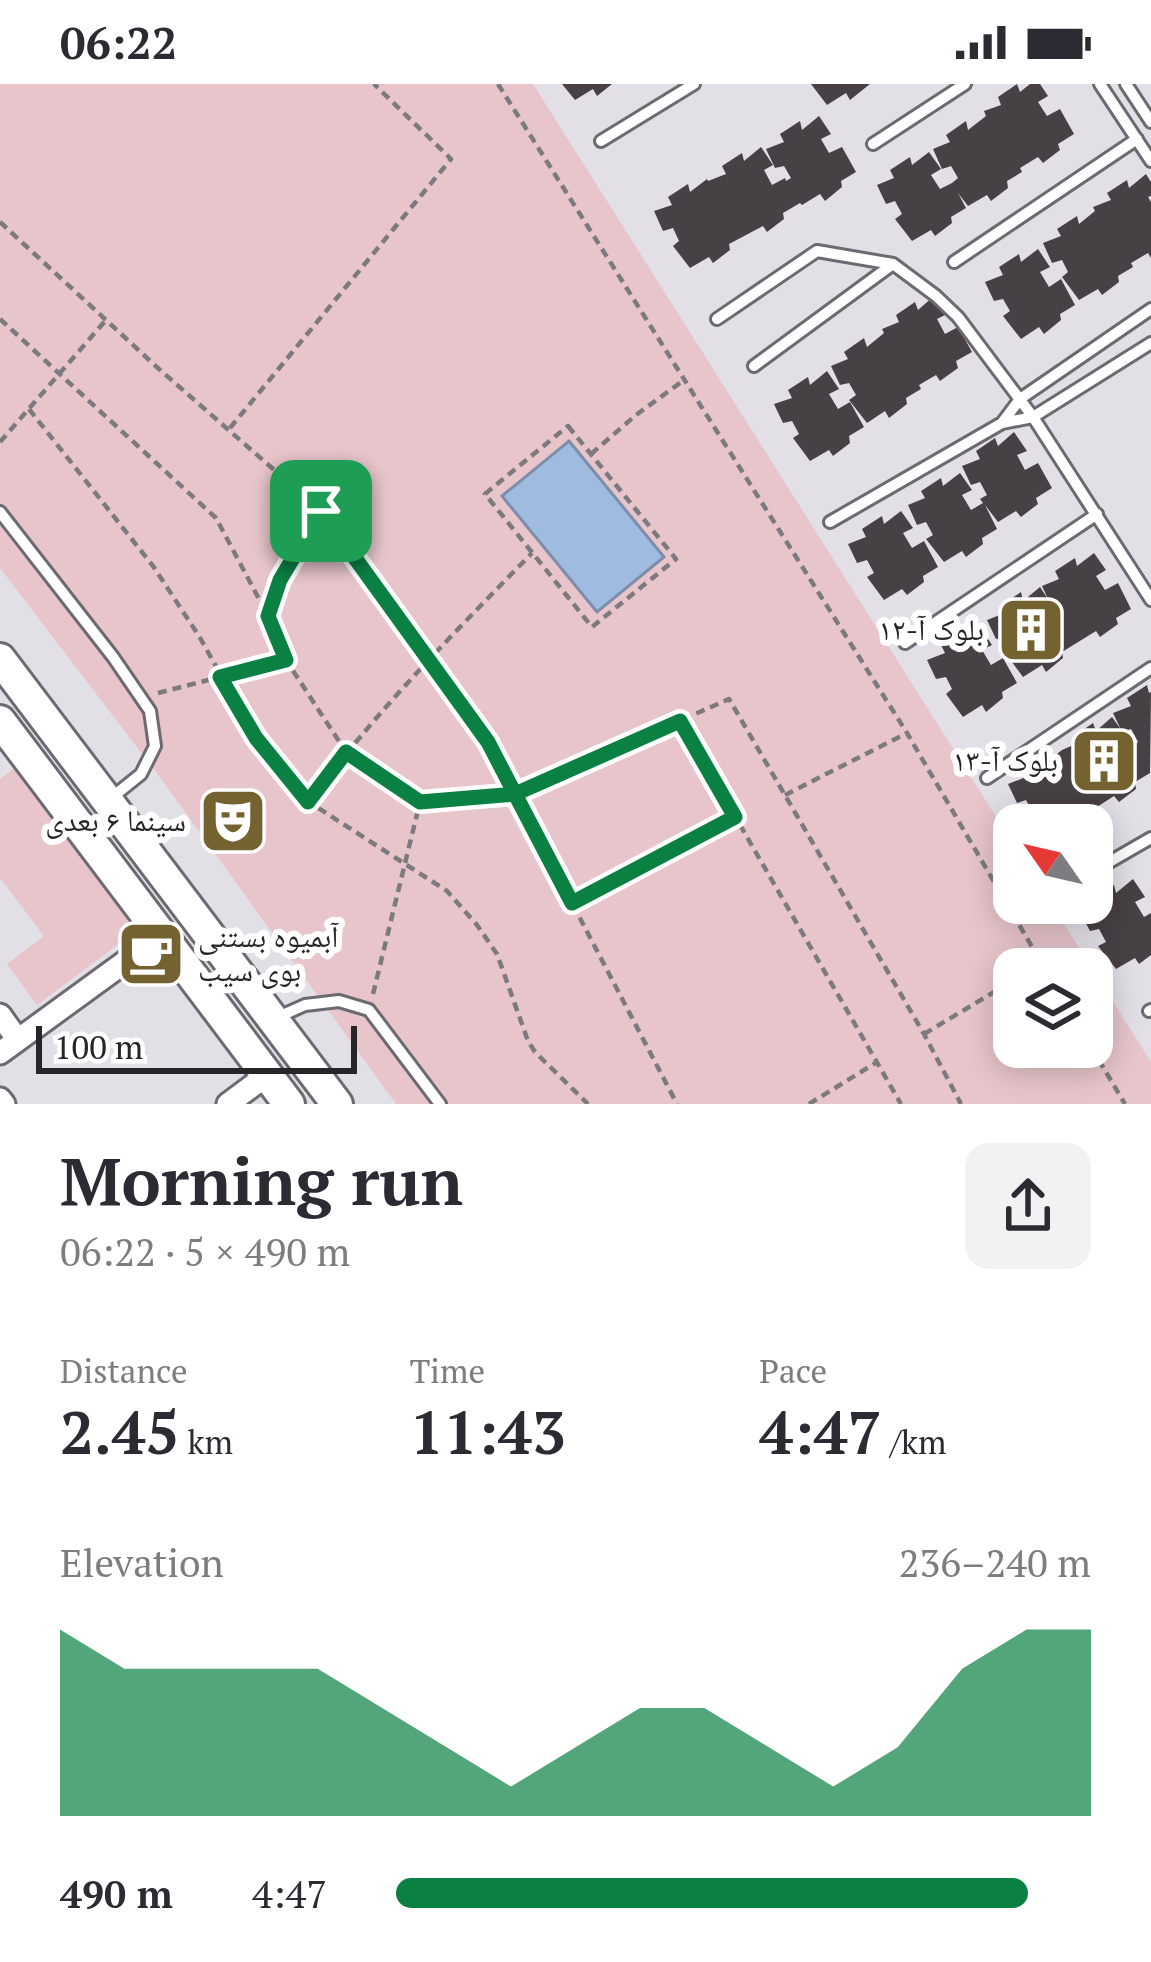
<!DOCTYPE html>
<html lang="en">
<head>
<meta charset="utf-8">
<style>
	:root { --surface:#fff; --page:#f2f2f3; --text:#2b2b33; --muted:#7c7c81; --accent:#0b8043 }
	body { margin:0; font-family:"PT Serif","Noto Naskh Arabic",serif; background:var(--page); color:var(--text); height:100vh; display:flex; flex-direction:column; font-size:45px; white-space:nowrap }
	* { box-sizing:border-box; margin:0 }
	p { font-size:39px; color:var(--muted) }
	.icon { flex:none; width:66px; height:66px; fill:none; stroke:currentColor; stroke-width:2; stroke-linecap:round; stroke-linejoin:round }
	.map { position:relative; height:1020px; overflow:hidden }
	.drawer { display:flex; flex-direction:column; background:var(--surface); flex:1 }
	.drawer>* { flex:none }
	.needle { width:78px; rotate:304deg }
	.buttons { position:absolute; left:993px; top:720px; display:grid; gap:24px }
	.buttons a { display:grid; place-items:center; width:120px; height:120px; border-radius:24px; background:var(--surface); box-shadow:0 6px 30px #0003; font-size:60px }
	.scale { position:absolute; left:36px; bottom:30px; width:321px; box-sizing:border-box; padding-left:12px; border:6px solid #272528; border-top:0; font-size:33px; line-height:42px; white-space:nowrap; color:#272528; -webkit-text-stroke:9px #fff; paint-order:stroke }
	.pin { position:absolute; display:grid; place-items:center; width:102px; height:102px; color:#fff; margin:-51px; border-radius:24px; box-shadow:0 6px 18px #0006 }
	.round { display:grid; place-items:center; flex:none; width:126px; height:126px; border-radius:24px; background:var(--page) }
	.summary { display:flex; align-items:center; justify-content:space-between; height:204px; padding:0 60px }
	h1 { font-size:66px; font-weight:700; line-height:90px }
	.figures { display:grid; grid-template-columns:repeat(3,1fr); gap:18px; height:204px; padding:12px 60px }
	.figures div { display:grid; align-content:center }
	.figures b { font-size:60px; font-weight:700 }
	.figures small { font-size:33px; font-weight:400 }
	.figures p { font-size:33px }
	.chart { height:336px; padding:24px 60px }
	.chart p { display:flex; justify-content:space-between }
	.chart svg { width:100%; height:216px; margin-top:12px; fill:var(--accent); opacity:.7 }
	ul { padding:0 60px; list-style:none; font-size:39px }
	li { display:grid; grid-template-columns:192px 144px 1fr; align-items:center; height:90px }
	li i { height:30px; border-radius:15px; background:var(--accent) }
	.status { display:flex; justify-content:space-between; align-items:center; height:84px; padding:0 60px; background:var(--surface); direction:ltr }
	.status svg { height:33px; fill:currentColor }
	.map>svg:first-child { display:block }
	.green { fill:#e7c5cb; fill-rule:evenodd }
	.water { fill:#a0bbe0; stroke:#7c8ea9; stroke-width:3 }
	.building { fill:#474045 }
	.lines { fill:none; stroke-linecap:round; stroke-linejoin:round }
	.service-casing { stroke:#6d6970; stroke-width:16 }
	.minor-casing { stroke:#6d6970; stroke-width:27 }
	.secondary-casing { stroke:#6d6970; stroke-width:36 }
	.path { stroke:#7d7a7f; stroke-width:4.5; stroke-dasharray:9 6; stroke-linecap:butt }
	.service { stroke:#fff; stroke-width:10 }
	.minor { stroke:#fff; stroke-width:21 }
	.secondary { stroke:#fff; stroke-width:30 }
	.route-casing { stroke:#fff; stroke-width:24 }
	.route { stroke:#0b8043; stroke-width:15 }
	.labels { text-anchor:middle; stroke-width:12; stroke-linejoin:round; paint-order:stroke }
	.poi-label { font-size:30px; fill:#272528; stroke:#fff; text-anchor:end }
</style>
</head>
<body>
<div class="status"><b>06:22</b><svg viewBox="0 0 49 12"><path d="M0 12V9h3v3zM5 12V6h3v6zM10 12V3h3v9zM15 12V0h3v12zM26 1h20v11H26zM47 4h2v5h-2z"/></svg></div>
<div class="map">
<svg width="1151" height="1020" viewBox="0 0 1151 1020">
	<rect width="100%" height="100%" fill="#e3dfe7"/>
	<!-- green -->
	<path class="green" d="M0,0H533L1014,761V819H1051L1151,978V1020H396L159,692L0,484ZM1014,885H1092V963H1014Z
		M23,678L144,841L37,921L7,880L44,852L0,794V695Z"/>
	<!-- water -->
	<path class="water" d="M569,357L664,473L597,528L502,412Z"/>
	<!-- building -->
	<path class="building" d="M562,0H612L597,12L593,5L575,16Z
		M811,0H870L850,16L846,9L827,21Z
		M1017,0L1020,8L1030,0H1040L1048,12L1038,18L1047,32L1060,25L1074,50L1058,60L1060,66L1043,79L1038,73L1020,84L1022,88L1007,97L1008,104L991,117L987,111L968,122L958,109L966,124L951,133L952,139L935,152L931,146L912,157L895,135L902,130L895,117L886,120L877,101L894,94L890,86L910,73L912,81L929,68L941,85L931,91L940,105L952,99L958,94L951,82L942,85L933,65L950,58L946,51L966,37L968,46L986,32L984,27L1001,21L998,13Z
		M819,32L831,50L821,55L829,69L842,63L856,88L841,97L842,103L825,117L820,110L802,121L800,119L783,129L784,135L767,148L763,142L729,160L730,166L713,179L709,173L690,184L673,162L679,157L673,144L663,147L654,127L672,121L668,113L688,100L690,108L707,95L708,97L726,90L722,82L742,69L744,77L761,63L773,81L764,86L772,101L785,94L786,97L791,94L784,82L775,84L766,65L784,58L780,50L800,37L802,46Z
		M1146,90L1151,98V112L1148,113L1151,118V174L1148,169L1131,179L1133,183L1118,192L1119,198L1102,211L1098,205L1079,216L1062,193L1068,188L1062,176L1052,179L1043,159L1061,152L1057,145L1077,132L1079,140L1095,127L1093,123L1111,116L1107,109L1127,96L1129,104Z
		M1038,165L1050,183L1040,188L1049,203L1061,195L1075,221L1060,230L1061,236L1044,250L1039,243L1021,255L1003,232L1010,227L1003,215L994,217L985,198L1003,191L999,183L1019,170L1021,178Z
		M934,212L947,230L937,235L945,250L958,243L972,268L956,277L958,284L940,297L936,291L919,301L921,305L906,314L907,320L889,334L885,327L867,339L849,316L856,311L849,299L840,301L831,282L848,275L844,268L864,254L867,263L884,249L882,245L899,238L896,231L915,218L918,226Z
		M827,287L839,305L829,310L838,325L850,318L864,343L849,352L850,359L833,372L829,366L810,377L793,354L799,350L792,337L783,339L774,320L792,314L788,306L808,293L810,301Z
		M1014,348L1027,367L1017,371L1025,386L1038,379L1052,404L1036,414L1038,420L1021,433L1016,427L998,438L985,421L997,445L982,454L983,460L966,473L962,467L944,478L926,455L933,451L926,438L917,441L908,421L925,414L921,407L941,394L943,402L960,389L972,406L962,411L971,426L983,419L980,415L987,411L980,398L971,401L962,382L980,375L976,367L995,354L998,362Z
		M901,427L913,444L903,449L912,464L924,457L938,483L923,492L924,498L907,511L902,505L884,516L867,493L874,489L867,476L857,479L848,460L866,453L862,445L882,432L884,440Z
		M1094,469L1106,486L1096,492L1105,506L1118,499L1131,525L1116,534L1118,540L1100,553L1096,547L1062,568L1063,574L1046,588L1042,581L1023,593L1006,570L1013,565L1006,553L996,555L987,536L1005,529L1001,522L1021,508L1023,517L1040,503L1048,515L1042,502L1059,495L1055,487L1075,474L1077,482Z
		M980,543L992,561L982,566L991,581L1003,574L1017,599L1002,608L1003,614L986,628L982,621L963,633L946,610L952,605L946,593L936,595L927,576L945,569L941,561L961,549L963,557Z
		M1147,601L1149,609L1151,608L1150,689L1135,698L1136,705L1119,718L1114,712L1083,732L1084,738L1080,741H1032L1027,734L1033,729L1026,716L1017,719L1008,700L1026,693L1022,685L1042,672L1044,680L1062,666L1078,659L1074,652L1093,639L1096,647L1112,633L1125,651L1115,656L1123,671L1134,665L1132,663L1138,658L1131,645L1122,648L1113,629L1131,622L1127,614Z
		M1133,795L1145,813L1135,818L1144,833L1151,829V871L1139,880L1135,874L1116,885L1098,862L1106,858L1099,845L1090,847L1080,828L1098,822L1094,814L1114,801L1116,809Z"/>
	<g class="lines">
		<defs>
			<path id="service" d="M1100,0L1151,77
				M1126,0L1151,38
				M601,57L694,0
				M873,60L965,0
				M954,178L1137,55
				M717,235L817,167L893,180L936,212L958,233L1033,333L1151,516
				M754,282L893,180
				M1002,339L1020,315L1151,225
				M0,428L113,573L150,627L155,662L141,690L110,715
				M830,438L1002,339L1033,333L1151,259
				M905,559L1097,430
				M987,694L1151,584
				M1092,788L1151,754
				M1149,927L1151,926
				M278,933L305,921L339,917L369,926L440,1020"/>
			<path id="minor" d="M0,931L18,956
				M0,969L162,851
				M0,1015L4,1020
				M228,1020L267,991"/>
			<path id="secondary" d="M0,575L337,1020
				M0,637L289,1020"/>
		</defs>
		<!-- service casing -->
		<use href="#service" class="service-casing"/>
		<!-- minor casing -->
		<use href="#minor" class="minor-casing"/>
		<!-- secondary casing -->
		<use href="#secondary" class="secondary-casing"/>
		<!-- path -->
		<path class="path" d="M498,0L907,649L1045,885
			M0,138L159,285L321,427L488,658L677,1020
			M0,235L216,434L268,532L286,576L346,668L420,718L515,710L729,615L924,950L961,1020
			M29,325L153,482L199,552L256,654L309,718L447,807L477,841L497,870L528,957L535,968L588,1020
			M568,342L676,475L592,543L485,410Z
			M230,344L451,75L374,0
			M0,358L106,236
			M591,370L636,331L684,296
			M268,532L281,496L321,427
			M158,609L286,576
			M680,637L901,1020
			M785,711L907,649
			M309,718C375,628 454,549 532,469
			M572,819L735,733
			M373,910L420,718
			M924,950L1014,896
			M1091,963L1125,1020
			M809,1020L877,978"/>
		<!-- service -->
		<use href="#service" class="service"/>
		<!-- minor -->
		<use href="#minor" class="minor"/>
		<!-- secondary -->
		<use href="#secondary" class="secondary"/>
	</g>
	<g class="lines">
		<defs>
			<path id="route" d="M321,427L280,496L268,532L286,576L220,593L256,654L308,718L346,668L420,718L515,710L572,819L735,733L680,637L515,710L488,658L321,427"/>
		</defs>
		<!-- route casing -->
		<use href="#route" class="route-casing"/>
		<!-- route -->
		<use href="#route" class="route"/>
	</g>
	<!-- icons -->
	<defs>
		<symbol id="building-square" viewBox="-11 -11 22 22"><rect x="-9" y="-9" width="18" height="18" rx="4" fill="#756231" stroke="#fff"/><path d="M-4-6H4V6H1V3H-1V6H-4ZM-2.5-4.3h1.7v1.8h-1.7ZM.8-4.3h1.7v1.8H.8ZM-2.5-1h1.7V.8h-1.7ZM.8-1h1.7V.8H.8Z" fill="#fff"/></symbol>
		<symbol id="theatre-square" viewBox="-11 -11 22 22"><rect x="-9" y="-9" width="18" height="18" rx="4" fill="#756231" stroke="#fff"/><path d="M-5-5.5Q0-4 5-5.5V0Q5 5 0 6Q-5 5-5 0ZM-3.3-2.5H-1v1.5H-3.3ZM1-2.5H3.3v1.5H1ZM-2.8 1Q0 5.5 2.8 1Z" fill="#fff"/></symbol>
		<symbol id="cafe-square" viewBox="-11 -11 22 22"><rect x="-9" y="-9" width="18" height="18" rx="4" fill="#756231" stroke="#fff"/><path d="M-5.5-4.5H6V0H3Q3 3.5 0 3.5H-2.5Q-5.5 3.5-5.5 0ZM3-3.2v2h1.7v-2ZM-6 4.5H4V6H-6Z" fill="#fff"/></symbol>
	</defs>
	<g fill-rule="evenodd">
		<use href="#building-square" x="993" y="508" width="76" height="76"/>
		<use href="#building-square" x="1066" y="639" width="76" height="76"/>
		<use href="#theatre-square" x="195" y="699" width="76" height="76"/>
		<use href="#cafe-square" x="113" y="832" width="76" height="76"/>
	</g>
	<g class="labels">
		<!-- poi labels -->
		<g class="poi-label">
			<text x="984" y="556">بلوک آ-۱۲</text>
			<text x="1058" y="687">بلوک آ-۱۳</text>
			<text x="186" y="747">سینما ۶ بعدی</text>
			<text x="198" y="863" text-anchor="start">آبمیوه بستنی<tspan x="198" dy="34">بوی سیب</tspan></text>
		</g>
	</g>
</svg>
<div class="buttons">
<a><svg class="needle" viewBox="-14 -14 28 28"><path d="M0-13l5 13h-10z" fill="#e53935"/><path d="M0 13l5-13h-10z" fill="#7c7c81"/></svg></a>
<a><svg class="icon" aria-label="layers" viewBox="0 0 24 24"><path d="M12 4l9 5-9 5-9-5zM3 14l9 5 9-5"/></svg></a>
</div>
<div class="scale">100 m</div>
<div class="pin" style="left:321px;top:427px;background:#1e9e55"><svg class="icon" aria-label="arrive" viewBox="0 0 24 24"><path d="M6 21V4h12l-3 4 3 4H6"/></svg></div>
</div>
<section class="drawer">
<div class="summary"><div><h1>Morning run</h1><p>06:22 · 5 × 490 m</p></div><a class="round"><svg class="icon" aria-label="share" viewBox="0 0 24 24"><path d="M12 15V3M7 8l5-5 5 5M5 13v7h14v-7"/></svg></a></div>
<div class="figures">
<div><p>Distance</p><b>2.45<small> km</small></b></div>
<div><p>Time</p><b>11:43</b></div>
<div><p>Pace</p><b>4:47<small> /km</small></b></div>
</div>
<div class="chart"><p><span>Elevation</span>236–240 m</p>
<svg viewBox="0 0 160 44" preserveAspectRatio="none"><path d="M0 44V6L10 14L20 14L30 14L40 14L50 22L60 30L70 38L80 30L90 22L100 22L110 30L120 38L130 30L140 14L150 6L160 6V44z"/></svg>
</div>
<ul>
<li><b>490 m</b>4:47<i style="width:91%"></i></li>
</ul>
</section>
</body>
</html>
